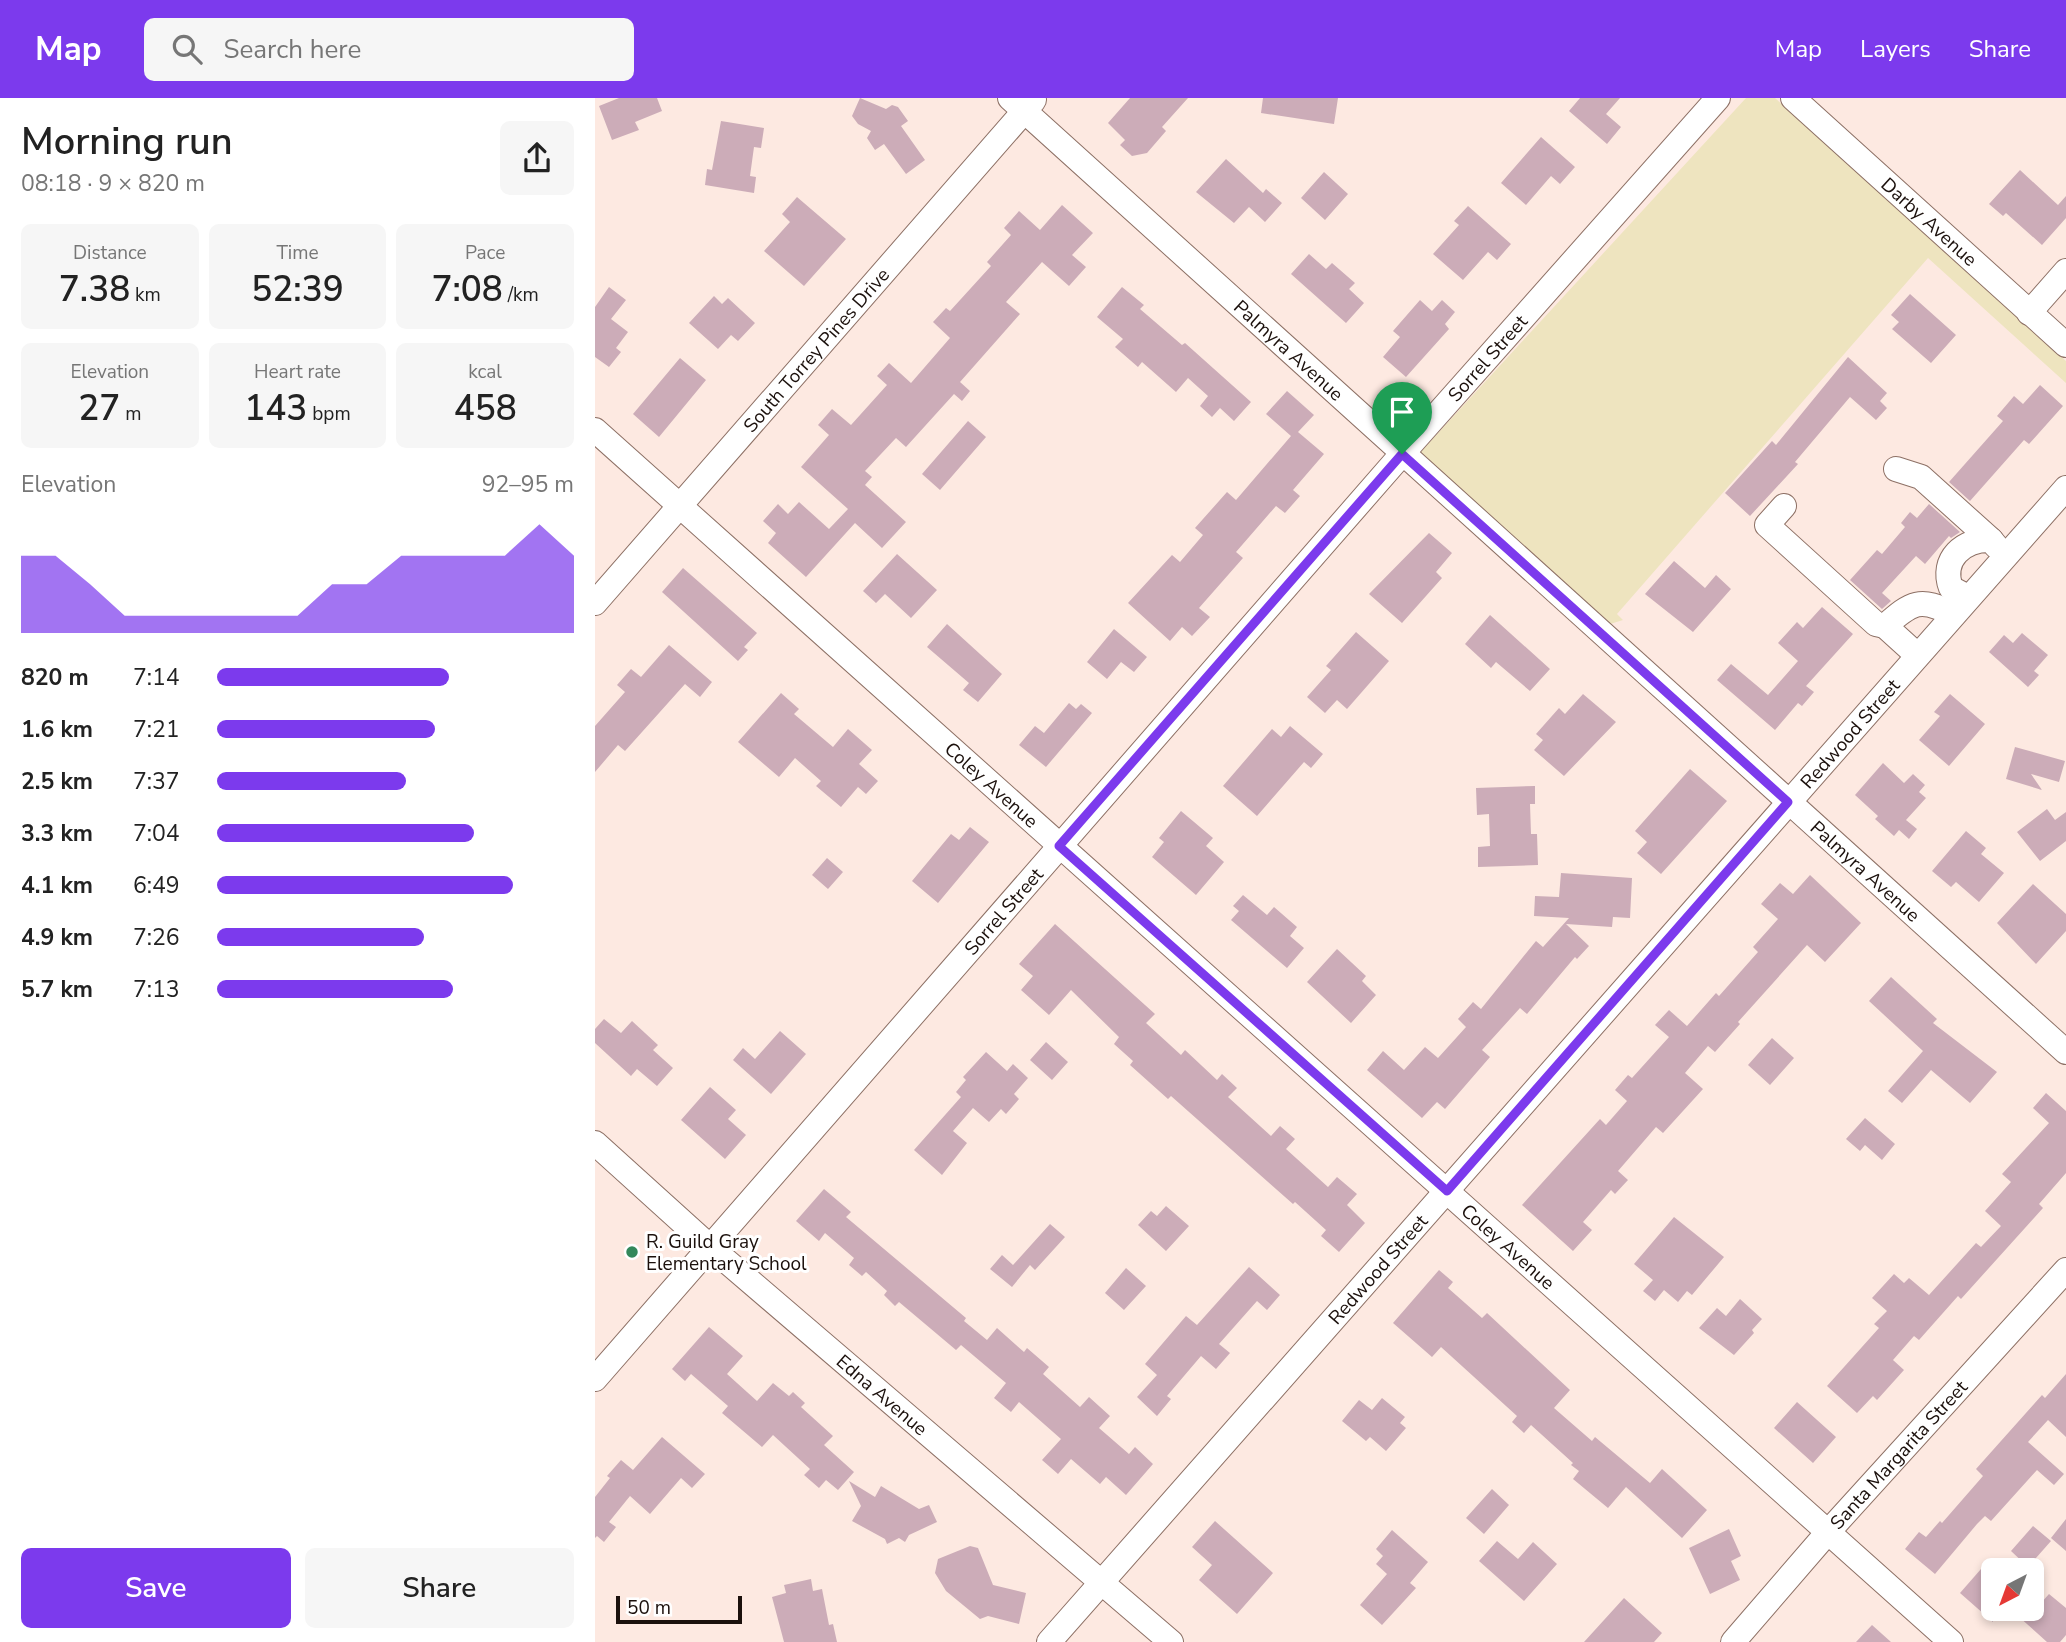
<!DOCTYPE html>
<html lang="en">
<head>
<meta charset="utf-8">
<style>
	:root { --surface:#fff; --page:#f6f6f6; --text:#222; --muted:#767676; --accent:#7c3aed }
	body { margin:0; font-family:"Nunito Sans",sans-serif; background:var(--page); color:var(--text); height:100vh; display:flex; flex-direction:column; font-size:26px; white-space:nowrap }
	* { box-sizing:border-box; margin:0 }
	p { font-size:23px; color:var(--muted) }
	.icon { flex:none; width:38px; height:38px; fill:none; stroke:currentColor; stroke-width:2; stroke-linecap:round; stroke-linejoin:round }
	.map { position:relative; flex:1; overflow:hidden }
	.side { display:flex; flex-direction:column; background:var(--surface); width:595px }
	.side>* { flex:none }
	.needle { width:46px; rotate:221deg }
	.fabs { position:absolute; left:1386px; top:1460px; display:grid; gap:14px }
	.fabs a { display:grid; place-items:center; width:63px; height:63px; border-radius:10px; background:var(--surface); box-shadow:0 4px 10px #0003; font-size:35px }
	.scale { position:absolute; left:21px; bottom:18px; width:126px; box-sizing:border-box; padding-left:7px; border:4px solid #1b100c; border-top:0; font-size:19px; line-height:24px; white-space:nowrap; color:#1b100c; -webkit-text-stroke:5px #fff; paint-order:stroke }
	.pin { position:absolute; display:grid; place-items:center; width:60px; height:60px; color:#fff; margin:-72px -30px; border-radius:50% 50% 50% 0; rotate:-45deg; box-shadow:0 0 7px #0007 }
	.pin .icon { rotate:45deg }
	.round { display:grid; place-items:center; flex:none; width:74px; height:74px; border-radius:10px; background:var(--page) }
	.head { display:flex; align-items:center; justify-content:space-between; height:119px; padding:0 21px }
	h1 { font-size:38px; font-weight:600; line-height:52px }
	.metrics { display:grid; grid-template-columns:repeat(3,1fr); gap:10px; height:119px; padding:7px 21px }
	.metrics div { display:grid; align-content:center; border-radius:10px; background:var(--page); text-align:center }
	.metrics b { font-size:35px; font-weight:600 }
	.metrics small { font-size:19px; font-weight:400 }
	.metrics p { font-size:19px }
	.chart { height:196px; padding:14px 21px }
	.chart p { display:flex; justify-content:space-between }
	.chart svg { width:100%; height:126px; margin-top:7px; fill:var(--accent); opacity:.7 }
	.button { display:flex; gap:14px; margin-top:auto; padding:14px 21px }
	.button a { flex:1; height:80px; border-radius:10px; background:var(--accent); color:#fff; font-size:28px; font-weight:600; line-height:80px; text-align:center }
	.button a+a { background:var(--page); color:var(--text) }
	ul { padding:0 21px; list-style:none; font-size:23px }
	li { display:grid; grid-template-columns:112px 84px 1fr; align-items:center; height:52px }
	li i { height:18px; border-radius:9px; background:var(--accent) }
	header { display:flex; align-items:center; gap:42px; box-sizing:border-box; height:98px; padding:0 35px; background:var(--accent); color:#fff }
	header strong { font-size:33px }
	nav { display:flex; gap:38px; margin-inline-start:auto; font-size:24px }
	.search { width:490px; height:63px; background:var(--page); display:flex; align-items:center; gap:18px; box-sizing:border-box; padding:0 24px; border-radius:10px; color:var(--muted); font-size:26px }
	main { display:flex; flex:1; min-height:0 }
	.map>svg:first-child { display:block }
	.sand { fill:#eee4bf }
	.building { fill:#ccacb8 }
	.lines { fill:none; stroke-linecap:round; stroke-linejoin:round }
	.minor-casing { stroke:#8d7065; stroke-width:26 }
	.minor { stroke:#fff; stroke-width:24 }
	.route-casing { stroke:#fff; stroke-width:14 }
	.route { stroke:#7c3aed; stroke-width:9 }
	.poi-dot { fill:#33885b; stroke:#fff; stroke-width:2.5 }
	.labels { text-anchor:middle; stroke-width:6; stroke-linejoin:round; paint-order:stroke }
	.street-label { font-size:19px; fill:#1b100c; stroke:#fff }
	.poi-label { font-size:19px; fill:#1b100c; stroke:#fff; text-anchor:start }
</style>
</head>
<body>
<header>
<strong>Map</strong>
<div class="search"><svg class="icon" aria-label="search" viewBox="0 0 24 24"><circle cx="10" cy="10" r="6"/><path d="M15 15l6 6"/></svg>Search here</div>
<nav><a>Map</a><a>Layers</a><a>Share</a></nav>
</header>
<main>
<section class="side">
<div class="head"><div><h1>Morning run</h1><p>08:18 · 9 × 820 m</p></div><a class="round"><svg class="icon" aria-label="share" viewBox="0 0 24 24"><path d="M12 15V3M7 8l5-5 5 5M5 13v7h14v-7"/></svg></a></div>
<div class="metrics">
<div><p>Distance</p><b>7.38<small> km</small></b></div>
<div><p>Time</p><b>52:39</b></div>
<div><p>Pace</p><b>7:08<small> /km</small></b></div>
</div>
<div class="metrics">
<div><p>Elevation</p><b>27<small> m</small></b></div>
<div><p>Heart rate</p><b>143<small> bpm</small></b></div>
<div><p>kcal</p><b>458</b></div>
</div>
<div class="chart"><p><span>Elevation</span>92–95 m</p>
<svg viewBox="0 0 160 44" preserveAspectRatio="none"><path d="M0 44V17L10 17L20 27L30 38L40 38L50 38L60 38L70 38L80 38L90 27L100 27L110 17L120 17L130 17L140 17L150 6L160 17V44z"/></svg>
</div>
<ul>
<li><b>820 m</b>7:14<i style="width:65%"></i></li>
<li><b>1.6 km</b>7:21<i style="width:61%"></i></li>
<li><b>2.5 km</b>7:37<i style="width:53%"></i></li>
<li><b>3.3 km</b>7:04<i style="width:72%"></i></li>
<li><b>4.1 km</b>6:49<i style="width:83%"></i></li>
<li><b>4.9 km</b>7:26<i style="width:58%"></i></li>
<li><b>5.7 km</b>7:13<i style="width:66%"></i></li>
</ul>
<div class="button"><a>Save</a><a>Share</a></div>
</section>
<div class="map">
<svg width="1471" height="1544" viewBox="0 0 1471 1544">
	<rect width="100%" height="100%" fill="#fde9e1"/>
	<!-- sand -->
	<path class="sand" d="M1151,0H1180L1471,263V285L1333,160L1022,516L1028,522L1012,527L821,359Z"/>
	<!-- building -->
	<path class="building" d="M24,0H62L67,13L40,24L44,32L17,42L4,8Z
		M265,0L291,11L297,7L303,9L313,23L306,28L330,62L311,76L289,46L280,52L272,40L276,33L263,26L257,18Z
		M535,0H593L567,29L571,33L552,55L537,58L525,47L530,42L513,25Z
		M668,0H743L739,26L666,15Z
		M985,0H1025L1011,16L1026,29L1012,46L974,13Z
		M126,23L169,30L166,50L159,49L155,78L161,79L159,95L110,87L112,71L117,72Z
		M946,39L980,69L965,86L956,78L931,107L906,85Z
		M631,61L668,95L671,91L687,105L670,124L654,109L639,125L601,94Z
		M1425,72L1463,107L1471,98V120L1447,147L1411,115L1408,118L1394,106Z
		M729,74L753,96L730,122L706,100Z
		M202,99L251,141L209,188L169,153L195,124L187,116Z
		M467,107L498,135L477,157L491,169L474,188L447,164L411,204L425,216L365,284L375,293L367,303L359,296L311,349L301,340L270,373L277,379L270,387L311,424L287,450L260,425L211,479L173,445L181,435L168,423L183,406L193,416L204,404L234,431L253,411L206,369L234,337L223,327L237,311L256,327L292,287L282,278L294,265L316,285L355,240L338,224L351,210L355,213L396,168L392,164L416,137L409,130L424,113L445,132Z
		M873,108L916,146L902,162L893,154L868,182L838,156L864,127L859,123Z
		M714,156L731,171L737,165L760,185L754,191L769,205L751,225L696,176Z
		M14,189L31,202L16,221L33,234L21,250L26,254L14,269L0,259V209Z
		M527,189L549,207L545,211L587,247L590,245L656,304L639,323L625,310L617,319L605,308L613,298L593,280L581,294L547,264L543,269L520,249L528,241L502,219Z
		M1315,196L1361,237L1336,265L1297,231L1304,224L1296,217Z
		M119,198L127,206L133,200L160,225L143,243L136,237L123,251L94,225Z
		M825,202L837,213L847,202L860,214L850,226L854,231L811,279L788,259L805,239L798,233Z
		M1253,259L1292,295L1285,303L1292,310L1281,322L1255,299L1200,364L1203,366L1155,418L1130,395L1177,343L1181,347Z
		M85,260L111,282L64,339L38,316Z
		M1445,287L1468,308L1434,346L1429,342L1375,403L1354,384L1408,323L1402,318L1419,298L1428,306Z
		M692,293L719,317L703,334L729,356L698,392L705,398L690,415L681,408L641,454L648,460L604,510L615,519L597,538L587,529L575,543L533,505L577,457L585,464L608,437L600,430L632,394L641,402L696,338L671,316Z
		M373,323L391,339L345,392L327,376Z
		M1334,406L1365,434L1356,440L1354,438L1330,466L1321,458L1287,495L1296,503L1287,511L1255,482L1282,452L1287,456L1310,429L1306,425L1315,414L1322,420Z
		M834,435L857,455L841,474L847,480L807,525L774,496Z
		M302,456L342,492L316,520L290,496L281,505L268,493Z
		M1079,463L1110,490L1121,477L1136,491L1098,534L1050,496Z
		M88,470L162,535L149,549L153,552L143,563L67,494Z
		M1227,509L1258,536L1211,588L1219,594L1207,608L1203,605L1180,632L1122,582L1136,566L1173,597L1203,563L1183,545L1202,524L1208,530Z
		M895,517L955,571L935,593L901,564L896,570L870,546Z
		M352,526L407,576L383,604L368,592L374,585L332,549Z
		M519,531L552,559L539,574L526,564L512,581L492,564Z
		M761,534L794,563L752,611L742,602L730,615L712,599L736,572L731,568Z
		M1427,535L1453,557L1439,573L1444,577L1433,589L1394,554L1409,537L1418,545Z
		M74,547L117,584L105,599L90,586L30,653L23,647L0,674V628L30,594L22,587L36,571L46,579Z
		M186,595L204,611L199,616L238,649L253,631L277,652L264,666L283,683L271,696L263,689L246,709L221,688L226,683L200,660L184,679L143,644Z
		M988,596L1021,624L969,678L939,652L948,642L941,636L964,610L970,616Z
		M1355,596L1390,626L1354,668L1324,642L1345,618L1339,614Z
		M474,605L481,611L486,606L497,615L451,669L424,647L440,628L449,635Z
		M695,628L728,656L716,670L709,664L662,718L628,688L677,631L686,639Z
		M1420,649L1470,663L1464,684L1436,676L1447,692L1411,681Z
		M1288,665L1309,685L1318,676L1330,687L1324,694L1331,700L1311,722L1322,731L1314,741L1304,732L1299,738L1280,721L1283,718L1260,697Z
		M1095,671L1132,703L1066,776L1042,755L1052,744L1040,733Z
		M940,688V706H935L936,736H942L943,767L883,769V749L895,748L894,716L882,717L881,690Z
		M1452,711L1460,722L1471,714V743L1445,763L1422,734Z
		M586,713L618,740L611,748L629,764L601,797L557,759L569,744L564,740Z
		M375,729L394,744L343,805L317,783L356,736L364,742Z
		M1371,733L1391,750L1386,756L1409,775L1384,804L1361,784L1356,789L1337,773Z
		M232,760L248,774L233,791L217,777Z
		M966,775L1037,780L1035,820L1018,819L1017,829L971,826L994,848L982,861L980,859L932,916L925,910L887,952L895,959L850,1011L842,1004L827,1020L772,972L788,953L809,972L830,949L843,960L871,929L863,921L878,904L886,911L941,843L948,849L974,820L939,818L940,798L964,799Z
		M1215,777L1266,825L1230,864L1212,847L1143,924L1145,926L1120,954L1113,948L1090,975L1108,991L1068,1035L1061,1029L1023,1073L1033,1082L1020,1096L1016,1092L988,1124L997,1132L978,1153L927,1107L1005,1021L1011,1027L1032,1003L1020,992L1033,977L1037,980L1074,939L1060,927L1074,912L1092,928L1121,895L1124,898L1163,854L1158,849L1183,821L1166,806L1185,785L1198,796Z
		M1438,786L1471,816V833L1441,866L1402,825Z
		M648,797L672,817L679,809L702,829L695,838L709,850L692,870L636,822L644,813L638,808Z
		M460,826L560,916L551,925L586,957L590,952L622,982L627,976L642,990L633,999L676,1038L685,1028L700,1041L691,1051L733,1089L742,1079L762,1096L752,1107L770,1125L744,1154L726,1138L731,1132L700,1104L698,1106L576,998L573,1001L535,967L538,963L519,946L524,939L476,892L454,917L426,892L438,878L424,866Z
		M742,851L771,878L767,883L781,897L756,925L712,884Z
		M1296,879L1342,921L1338,925L1402,974L1375,1005L1336,972L1307,1005L1293,993L1328,953L1274,903Z
		M9,921L26,935L37,923L63,947L58,952L78,970L62,988L42,971L36,978L0,945V931Z
		M185,933L211,956L176,996L138,962L148,950L160,961Z
		M1177,940L1199,960L1175,987L1153,967Z
		M451,944L473,964L457,982L435,962Z
		M391,954L412,973L418,966L433,980L419,996L424,1001L411,1016L406,1011L394,1024L378,1010L358,1033L372,1045L347,1077L319,1052L366,999L361,994L371,982L368,979Z
		M115,989L141,1012L133,1021L151,1037L130,1061L86,1022Z
		M1451,995L1471,1013V1075L1444,1106L1448,1110L1366,1201L1363,1198L1324,1242L1319,1238L1298,1262L1309,1272L1282,1302L1278,1298L1262,1315L1232,1288L1284,1230L1279,1226L1292,1213L1277,1200L1299,1176L1309,1185L1314,1180L1334,1197L1381,1145L1386,1149L1406,1128L1390,1113L1416,1084L1407,1076L1454,1025L1438,1010Z
		M1270,1020L1300,1046L1287,1062L1270,1047L1265,1053L1251,1041Z
		M229,1091L256,1114L251,1119L371,1220L369,1223L392,1242L402,1230L429,1254L432,1250L454,1269L448,1276L485,1309L494,1299L515,1318L504,1330L534,1356L540,1349L558,1366L531,1397L511,1379L505,1386L476,1361L463,1376L447,1362L466,1341L424,1304L416,1314L399,1300L411,1285L366,1247L361,1252L304,1204L300,1208L289,1197L292,1193L271,1174L267,1178L254,1167L259,1160L230,1135L224,1143L201,1123Z
		M571,1108L594,1128L571,1153L543,1127L556,1113L562,1118Z
		M1079,1119L1129,1159L1097,1197L1092,1193L1083,1204L1069,1192L1060,1203L1048,1193L1058,1182L1039,1166Z
		M455,1126L470,1139L440,1172L435,1167L417,1189L395,1171L407,1157L418,1167Z
		M654,1169L685,1197L672,1212L662,1203L624,1246L635,1255L621,1271L606,1258L572,1298L576,1301L562,1318L542,1299L562,1277L550,1266L591,1218L602,1227Z
		M531,1170L551,1188L529,1212L510,1195Z
		M844,1172L858,1184L853,1190L887,1220L892,1215L975,1292L959,1310L997,1343L1000,1339L1055,1385L1067,1371L1112,1412L1087,1440L1031,1389L1013,1410L978,1381L984,1373L976,1367L978,1365L936,1327L929,1335L917,1324L922,1318L846,1249L837,1259L798,1225Z
		M1145,1201L1167,1221L1157,1232L1159,1235L1139,1257L1104,1230L1122,1210L1131,1218Z
		M114,1229L148,1258L132,1276L162,1303L178,1285L194,1298L198,1294L210,1305L206,1309L238,1338L229,1347L259,1374L243,1392L231,1382L224,1390L209,1377L215,1371L178,1337L167,1349L127,1315L133,1308L96,1276L90,1283L77,1271Z
		M1471,1276V1339L1453,1322L1433,1344L1469,1376L1459,1387L1442,1372L1396,1423L1390,1418L1382,1426L1340,1476L1310,1451L1324,1434L1331,1439L1345,1423L1347,1425L1388,1378L1381,1371L1447,1297L1450,1300Z
		M787,1300L810,1319L805,1325L811,1330L791,1353L775,1339L771,1343L747,1323L764,1302L777,1312Z
		M1202,1304L1241,1339L1218,1365L1179,1330Z
		M67,1339L110,1376L97,1390L86,1380L55,1416L35,1398L14,1424L21,1429L9,1444L2,1438L0,1440V1399L15,1380L12,1378L26,1362L38,1372Z
		M254,1383L280,1399L286,1388L324,1411L334,1407L342,1424L314,1437L310,1444L304,1440L292,1446L290,1441L257,1423L266,1408Z
		M897,1391L914,1407L889,1436L871,1420Z
		M1471,1421V1453L1456,1440Z
		M620,1423L678,1475L642,1516L604,1482L617,1467L597,1449Z
		M1438,1428L1456,1443L1433,1469L1416,1453Z
		M1134,1431L1146,1458L1136,1463L1145,1482L1115,1496L1094,1450Z
		M797,1432L833,1464L815,1485L821,1490L787,1527L765,1507L792,1476L781,1466L788,1458L781,1451Z
		M902,1443L923,1461L938,1444L962,1466L929,1503L884,1463Z
		M375,1448L383,1450L398,1487L431,1495L424,1526L393,1518L385,1521L351,1493L340,1475L343,1461Z
		M1386,1471L1398,1482V1524L1365,1495Z
		M216,1481L218,1493L227,1491L234,1527L238,1526L242,1544H189L177,1499L191,1495L189,1487Z
		M1454,1496L1471,1510V1537L1465,1544H1452L1414,1510H1437V1497L1446,1505Z
		M1029,1500L1067,1535L1059,1544H989Z
		M1277,1527L1296,1544H1261Z"/>
	<g class="lines">
		<defs>
			<g id="minor">
				<path id="s1" d="M415,0L1471,954"/>
				<path id="s2" d="M1198,0L1471,247"/>
				<path d="M1434,215L1471,173"/>
				<path id="s3" d="M0,332L1356,1544"/>
				<path d="M1301,371L1326,379L1396,442"/>
				<path d="M1189,408L1172,427L1281,526L1290,528"/>
				<path d="M1373,499L1356,490C1345,461 1369,441 1396,442L1401,448"/>
				<path id="s4" d="M0,505L439,2"/>
				<path d="M1322,557L1290,528C1317,504 1325,499 1358,516"/>
				<path id="s5" d="M0,1045L115,1149L576,1544"/>
				<path id="s6" d="M0,1281L807,356L1123,0"/>
				<path id="s7" d="M454,1544L1471,390"/>
				<path id="s8" d="M1138,1544L1233,1434L1471,1172"/>
			</g>
		</defs>
		<!-- minor casing -->
		<use href="#minor" class="minor-casing"/>
		<!-- minor -->
		<use href="#minor" class="minor"/>
	</g>
	<g class="lines">
		<defs>
			<path id="route" d="M807,356L1193,704L852,1093L464,748Z"/>
		</defs>
		<!-- route casing -->
		<use href="#route" class="route-casing"/>
		<!-- route -->
		<use href="#route" class="route"/>
	</g>
	<!-- markers -->
	<circle class="poi-dot" cx="37" cy="1154" r="7"/>
	<g class="labels">
		<!-- street labels -->
		<g class="street-label">
			<text dy="7" stroke="none"><textPath href="#s2" startOffset="184">Darby Avenue</textPath></text>
			<text dy="7" stroke="none"><textPath href="#s4" startOffset="336">South Torrey Pines Drive</textPath></text>
			<text dy="7" stroke="none"><textPath href="#s1" startOffset="376">Palmyra Avenue</textPath></text>
			<text dy="7" stroke="none"><textPath href="#s6" startOffset="1356">Sorrel Street</textPath></text>
			<text dy="7" stroke="none"><textPath href="#s7" startOffset="1211">Redwood Street</textPath></text>
			<text dy="7" stroke="none"><textPath href="#s3" startOffset="532">Coley Avenue</textPath></text>
			<text dy="7" stroke="none"><textPath href="#s1" startOffset="1153">Palmyra Avenue</textPath></text>
			<text dy="7" stroke="none"><textPath href="#s6" startOffset="621">Sorrel Street</textPath></text>
			<text dy="7" stroke="none"><textPath href="#s3" startOffset="1225">Coley Avenue</textPath></text>
			<text dy="7" stroke="none"><textPath href="#s7" startOffset="497">Redwood Street</textPath></text>
			<text dy="7" stroke="none"><textPath href="#s5" startOffset="382">Edna Avenue</textPath></text>
			<text dy="7" stroke="none"><textPath href="#s8" startOffset="250">Santa Margarita Street</textPath></text>
		</g>
		<!-- poi labels -->
		<g class="poi-label">
			<text x="51" y="1150">R. Guild Gray<tspan x="51" dy="22">Elementary School</tspan></text>
		</g>
	</g>
</svg>
<div class="fabs">
<a><svg class="needle" viewBox="-14 -14 28 28"><path d="M0-13l5 13h-10z" fill="#e53935"/><path d="M0 13l5-13h-10z" fill="#767676"/></svg></a>
</div>
<div class="scale">50 m</div>
<div class="pin" style="left:807px;top:356px;background:#1e9e55"><svg class="icon" aria-label="arrive" viewBox="0 0 24 24"><path d="M6 21V4h12l-3 4 3 4H6"/></svg></div>
</div>
</main>
</body>
</html>
